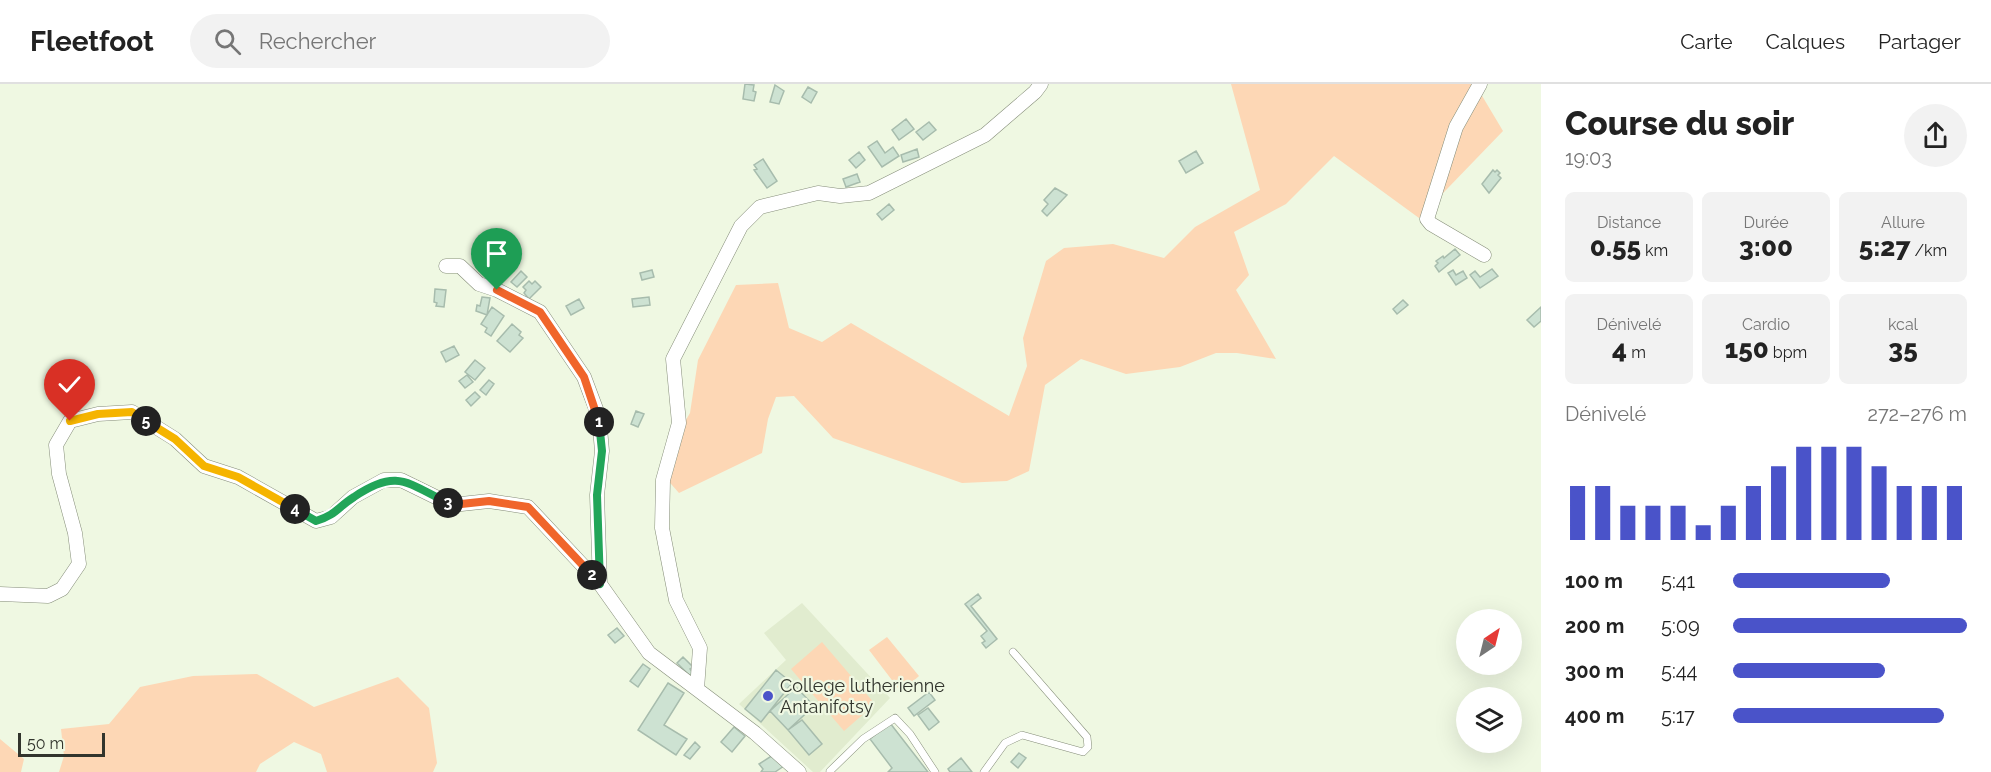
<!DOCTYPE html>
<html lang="fr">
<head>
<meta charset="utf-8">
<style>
	:root { --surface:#fff; --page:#f2f2f2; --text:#222; --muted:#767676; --line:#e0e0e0; --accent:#4a53c9 }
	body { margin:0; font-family:Raleway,sans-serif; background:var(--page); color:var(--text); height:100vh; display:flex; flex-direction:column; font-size:22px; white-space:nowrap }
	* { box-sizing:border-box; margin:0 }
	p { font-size:20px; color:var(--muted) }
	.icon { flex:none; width:33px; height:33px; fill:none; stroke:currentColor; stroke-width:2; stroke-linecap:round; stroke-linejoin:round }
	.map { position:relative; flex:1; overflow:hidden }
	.sheet { display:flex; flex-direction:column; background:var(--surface); width:450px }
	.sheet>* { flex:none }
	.needle { width:39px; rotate:35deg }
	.tools { position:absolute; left:1456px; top:525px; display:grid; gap:12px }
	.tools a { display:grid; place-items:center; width:66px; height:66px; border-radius:50%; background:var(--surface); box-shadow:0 6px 24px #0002; font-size:30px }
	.scale { position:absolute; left:18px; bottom:15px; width:87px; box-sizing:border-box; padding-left:6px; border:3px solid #32352d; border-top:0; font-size:16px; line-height:21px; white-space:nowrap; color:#32352d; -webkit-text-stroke:4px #eff8e2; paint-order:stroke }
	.pin { position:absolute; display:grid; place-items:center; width:51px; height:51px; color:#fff; margin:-62px -26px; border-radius:50% 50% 50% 0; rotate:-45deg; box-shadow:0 0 6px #0007 }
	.pin .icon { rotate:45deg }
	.km { position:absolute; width:30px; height:30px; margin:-15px; border-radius:50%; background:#222; color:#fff; font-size:16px; line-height:30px; text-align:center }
	.round { display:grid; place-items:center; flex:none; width:63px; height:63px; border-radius:32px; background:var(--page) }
	.summary { display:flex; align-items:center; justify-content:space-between; height:102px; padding:0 24px }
	h1 { font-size:33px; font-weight:800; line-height:45px }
	.figures { display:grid; grid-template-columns:repeat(3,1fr); gap:9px; height:102px; padding:6px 24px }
	.figures div { display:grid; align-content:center; border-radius:9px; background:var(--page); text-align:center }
	.figures b { font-size:26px; font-weight:800 }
	.figures small { font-size:16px; font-weight:400 }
	.figures p { font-size:16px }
	.chart { height:168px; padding:12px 24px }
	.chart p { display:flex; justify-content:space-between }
	.chart svg { width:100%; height:108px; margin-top:6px; stroke:var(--accent); stroke-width:6 }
	ul { padding:0 24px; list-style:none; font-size:20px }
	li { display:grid; grid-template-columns:96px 72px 1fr; align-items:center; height:45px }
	li i { height:15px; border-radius:8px; background:var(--accent) }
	header { display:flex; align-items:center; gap:36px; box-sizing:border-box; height:84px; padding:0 30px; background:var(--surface); border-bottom:2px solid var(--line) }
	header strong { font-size:28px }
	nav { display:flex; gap:33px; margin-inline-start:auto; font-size:21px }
	.search { width:420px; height:54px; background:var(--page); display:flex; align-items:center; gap:15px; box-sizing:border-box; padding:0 21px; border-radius:33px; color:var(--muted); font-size:22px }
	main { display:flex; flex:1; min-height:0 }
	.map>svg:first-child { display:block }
	.built { fill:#e1eccf }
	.green { fill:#fdd7b5 }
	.building { fill:#cde2d2; stroke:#a7bcad; stroke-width:1.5 }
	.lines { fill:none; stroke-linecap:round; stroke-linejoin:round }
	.service-casing { stroke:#858d79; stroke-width:8 }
	.minor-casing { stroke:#858d79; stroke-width:15 }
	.service { stroke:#fff; stroke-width:7 }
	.minor { stroke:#fff; stroke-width:14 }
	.split-1-casing { stroke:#fff; stroke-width:12 }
	.split-2-casing { stroke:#fff; stroke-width:12 }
	.split-3-casing { stroke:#fff; stroke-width:12 }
	.split-4-casing { stroke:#fff; stroke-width:12 }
	.split-5-casing { stroke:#fff; stroke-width:12 }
	.split-6-casing { stroke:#fff; stroke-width:12 }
	.split-1 { stroke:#f0652b; stroke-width:8 }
	.split-2 { stroke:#22a559; stroke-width:8 }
	.split-3 { stroke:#f0652b; stroke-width:8 }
	.split-4 { stroke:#22a559; stroke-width:8 }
	.split-5 { stroke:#f5b400; stroke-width:8 }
	.split-6 { stroke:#f5b400; stroke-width:8 }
	.poi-dot { fill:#4a53c9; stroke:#eff8e2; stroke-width:2 }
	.labels { text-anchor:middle; stroke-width:4.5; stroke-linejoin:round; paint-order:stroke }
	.poi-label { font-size:18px; fill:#32352d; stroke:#eff8e2; text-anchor:start }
</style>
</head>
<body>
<header>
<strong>Fleetfoot</strong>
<div class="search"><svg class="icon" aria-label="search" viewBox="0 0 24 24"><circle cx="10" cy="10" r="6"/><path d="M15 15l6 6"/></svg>Rechercher</div>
<nav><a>Carte</a><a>Calques</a><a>Partager</a></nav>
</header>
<main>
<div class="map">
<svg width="1541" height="688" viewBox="0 0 1541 688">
	<rect width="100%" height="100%" fill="#eff8e2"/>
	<!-- built -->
	<path class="built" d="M802,519L890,614L820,688H813L739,620L786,576L764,549Z"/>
	<!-- green -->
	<path class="green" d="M1231,0H1475L1503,47L1419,134L1334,72L1286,120L1234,148L1249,191L1236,206L1276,275L1237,269H1216L1180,283L1126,290L1081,275L1045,301L1029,387L1007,397L962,399L833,354L794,312L776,313L768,335L762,369L679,409L664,392L674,356L690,329L698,276L736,201L778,199L789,244L822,258L851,239L1009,332L1027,282L1023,254L1046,177L1064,164L1113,160L1164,174L1195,143L1260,106Z
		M887,553L919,592L901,608L869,566Z
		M822,558L875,620L844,647L791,585Z
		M257,590L314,623L398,593L429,624L437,679L433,688H327L321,670L294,658L260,680L256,688H59L64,672L61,645L109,640L140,603L193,592Z
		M0,655L24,675L21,688H0Z"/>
	<!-- building -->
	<path class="building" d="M745,0L754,1L753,7L756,8L754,17L743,15Z
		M775,1L784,7L779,20L770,18Z
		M808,3L817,8L811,19L802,13Z
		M906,35L914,45L899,56L892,46Z
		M929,38L936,46L923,56L916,48Z
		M877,57L885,69L893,63L899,72L882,83L868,63Z
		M917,65L919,73L903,78L901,71Z
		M1196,67L1203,79L1186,89L1179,77Z
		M859,68L865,76L856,84L849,76Z
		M763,75L777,97L767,104L754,86L757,85L754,81Z
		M1493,86L1495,88L1497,86L1500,89L1498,91L1501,94L1489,109L1482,100Z
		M857,90L860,98L846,103L843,95Z
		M1055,104L1067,111L1047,132L1042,127L1048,120L1044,116Z
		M889,120L894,126L882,136L877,130Z
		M1455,165L1460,171L1439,188L1435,182L1438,179L1436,177L1443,172L1444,174Z
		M499,185L505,190L495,201L490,196Z
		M1492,185L1498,192L1480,204L1470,191L1475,187L1480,193Z
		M652,186L654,193L642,196L640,189Z
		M1453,186L1456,191L1463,187L1467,194L1456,201L1448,189Z
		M521,187L527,193L517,203L511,198Z
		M529,197L532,200L535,197L541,203L529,215L524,209L526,206L523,203Z
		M435,205L446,206L444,223L436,222L437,219L434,218Z
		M482,213L490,214L487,231L476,227L477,221L480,222Z
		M649,213L650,221L633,223L632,215Z
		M579,215L584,224L571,231L566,222Z
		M1403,216L1408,221L1397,230L1393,225Z
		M492,223L504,232L491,252L485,248L487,244L481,240Z
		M1541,223V237L1534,243L1527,236Z
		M512,240L521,248L519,251L523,254L510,268L497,257Z
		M454,262L459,271L446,278L441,268Z
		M475,276L485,284L475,296L465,288Z
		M467,291L473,298L465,304L459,297Z
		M489,296L494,300L486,311L480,306Z
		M475,308L480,313L471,322L466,316Z
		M636,327L644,330L638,343L631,340Z
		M978,510L981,514L971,522L997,555L986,564L982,559L985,557L981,552L987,547L965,520Z
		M617,544L624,552L615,559L608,551Z
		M683,573L693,583L690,585L694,590L691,593L677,579Z
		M643,580L650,585L638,603L630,597Z
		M776,586L792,599L761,638L745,625Z
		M668,599L684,609L664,641L687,655L676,671L638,646Z
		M796,603L814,622L788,646L770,627Z
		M929,608L935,616L914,632L908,624Z
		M928,624L939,638L929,646L918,631Z
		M802,636L822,660L809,671L788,646Z
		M890,639L928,688H888L892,684L870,655Z
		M734,643L745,652L732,668L721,658Z
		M695,658L700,663L690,675L684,671Z
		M1019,669L1026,674L1018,684L1011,678Z
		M773,671L784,682L775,688H761L763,685L759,680Z
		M961,674L972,688H950L948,685Z"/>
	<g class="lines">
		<defs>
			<path id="service" d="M830,687L863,655L895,634L910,650L935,688
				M984,688L1005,659L1022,651L1083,668L1088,663L1087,653L1013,568"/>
			<path id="minor" d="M1480,0L1456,43L1427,135L1431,140L1484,171
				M446,182H460L479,200L497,206L540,228L584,293L599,333L602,367L597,411L600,500
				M0,510L48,512L62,505L79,480L75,449L59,390L56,361L70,337L98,330L132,328L175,355L204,382L238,393L316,437L331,433L353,413L384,396H401L452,421L489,417L528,423L600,500L649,569L755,649L799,688
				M697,605L700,564L676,516L662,444L663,396L679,339L673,275L741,142L760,123L818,109L840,112L869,109L985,51L1035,8L1041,0"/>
		</defs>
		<!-- service casing -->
		<use href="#service" class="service-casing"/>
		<!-- minor casing -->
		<use href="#minor" class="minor-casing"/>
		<!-- service -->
		<use href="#service" class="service"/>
		<!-- minor -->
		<use href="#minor" class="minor"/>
	</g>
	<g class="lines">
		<defs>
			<path id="split-1" d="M497,206L540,228L584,293L599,338"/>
			<path id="split-2" d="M592,491L600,500L597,411L602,367L599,338"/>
			<path id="split-3" d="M448,419L452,421L489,417L528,423L592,491"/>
			<path id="split-4" d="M295,425L316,437C336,431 338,423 354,413C397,384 407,399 448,419"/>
			<path id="split-5" d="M146,337L175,355L204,382L238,393L295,425"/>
			<path id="split-6" d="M70,337L98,330L132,328L146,337"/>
		</defs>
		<!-- split-1 casing -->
		<use href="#split-1" class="split-1-casing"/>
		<!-- split-2 casing -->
		<use href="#split-2" class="split-2-casing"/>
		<!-- split-3 casing -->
		<use href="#split-3" class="split-3-casing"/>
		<!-- split-4 casing -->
		<use href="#split-4" class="split-4-casing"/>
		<!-- split-5 casing -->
		<use href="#split-5" class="split-5-casing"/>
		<!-- split-6 casing -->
		<use href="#split-6" class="split-6-casing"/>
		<!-- split-1 -->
		<use href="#split-1" class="split-1"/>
		<!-- split-2 -->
		<use href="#split-2" class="split-2"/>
		<!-- split-3 -->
		<use href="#split-3" class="split-3"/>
		<!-- split-4 -->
		<use href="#split-4" class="split-4"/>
		<!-- split-5 -->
		<use href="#split-5" class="split-5"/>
		<!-- split-6 -->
		<use href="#split-6" class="split-6"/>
	</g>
	<!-- markers -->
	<circle class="poi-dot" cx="768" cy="612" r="6"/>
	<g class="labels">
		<!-- poi labels -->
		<g class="poi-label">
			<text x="780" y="608">College lutherienne<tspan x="780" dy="21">Antanifotsy</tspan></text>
		</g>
	</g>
</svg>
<div class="tools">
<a><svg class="needle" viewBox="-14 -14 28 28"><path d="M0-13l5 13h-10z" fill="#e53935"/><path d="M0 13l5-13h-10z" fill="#767676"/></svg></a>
<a><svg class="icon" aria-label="layers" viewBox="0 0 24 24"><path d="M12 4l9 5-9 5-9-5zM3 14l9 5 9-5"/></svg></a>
</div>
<div class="scale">50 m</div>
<div class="pin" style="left:497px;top:206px;background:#1e9e55"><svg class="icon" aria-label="arrive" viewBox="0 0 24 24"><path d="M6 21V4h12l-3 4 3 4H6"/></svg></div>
<div class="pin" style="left:70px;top:337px;background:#d93025"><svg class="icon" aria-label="check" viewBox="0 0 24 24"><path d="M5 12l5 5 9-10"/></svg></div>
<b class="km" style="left:599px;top:338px">1</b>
<b class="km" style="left:592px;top:491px">2</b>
<b class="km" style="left:448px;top:419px">3</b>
<b class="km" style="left:295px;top:425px">4</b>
<b class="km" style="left:146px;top:337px">5</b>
</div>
<section class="sheet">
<div class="summary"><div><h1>Course du soir</h1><p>19:03</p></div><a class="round"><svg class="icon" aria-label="share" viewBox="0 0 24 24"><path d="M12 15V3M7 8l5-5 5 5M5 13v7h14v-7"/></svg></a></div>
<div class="figures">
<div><p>Distance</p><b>0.55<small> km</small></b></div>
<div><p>Durée</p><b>3:00</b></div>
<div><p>Allure</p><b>5:27<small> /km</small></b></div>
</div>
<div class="figures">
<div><p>Dénivelé</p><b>4<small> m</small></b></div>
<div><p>Cardio</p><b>150<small> bpm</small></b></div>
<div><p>kcal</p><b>35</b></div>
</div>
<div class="chart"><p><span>Dénivelé</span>272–276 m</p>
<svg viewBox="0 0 160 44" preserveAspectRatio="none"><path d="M5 44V22M15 44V22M25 44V30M35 44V30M45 44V30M55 44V38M65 44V30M75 44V22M85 44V14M95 44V6M105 44V6M115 44V6M125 44V14M135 44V22M145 44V22M155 44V22"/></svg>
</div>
<ul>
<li><b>100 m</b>5:41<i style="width:67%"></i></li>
<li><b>200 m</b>5:09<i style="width:100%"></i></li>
<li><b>300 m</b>5:44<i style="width:65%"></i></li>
<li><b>400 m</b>5:17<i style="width:90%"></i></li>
</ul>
</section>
</main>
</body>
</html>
